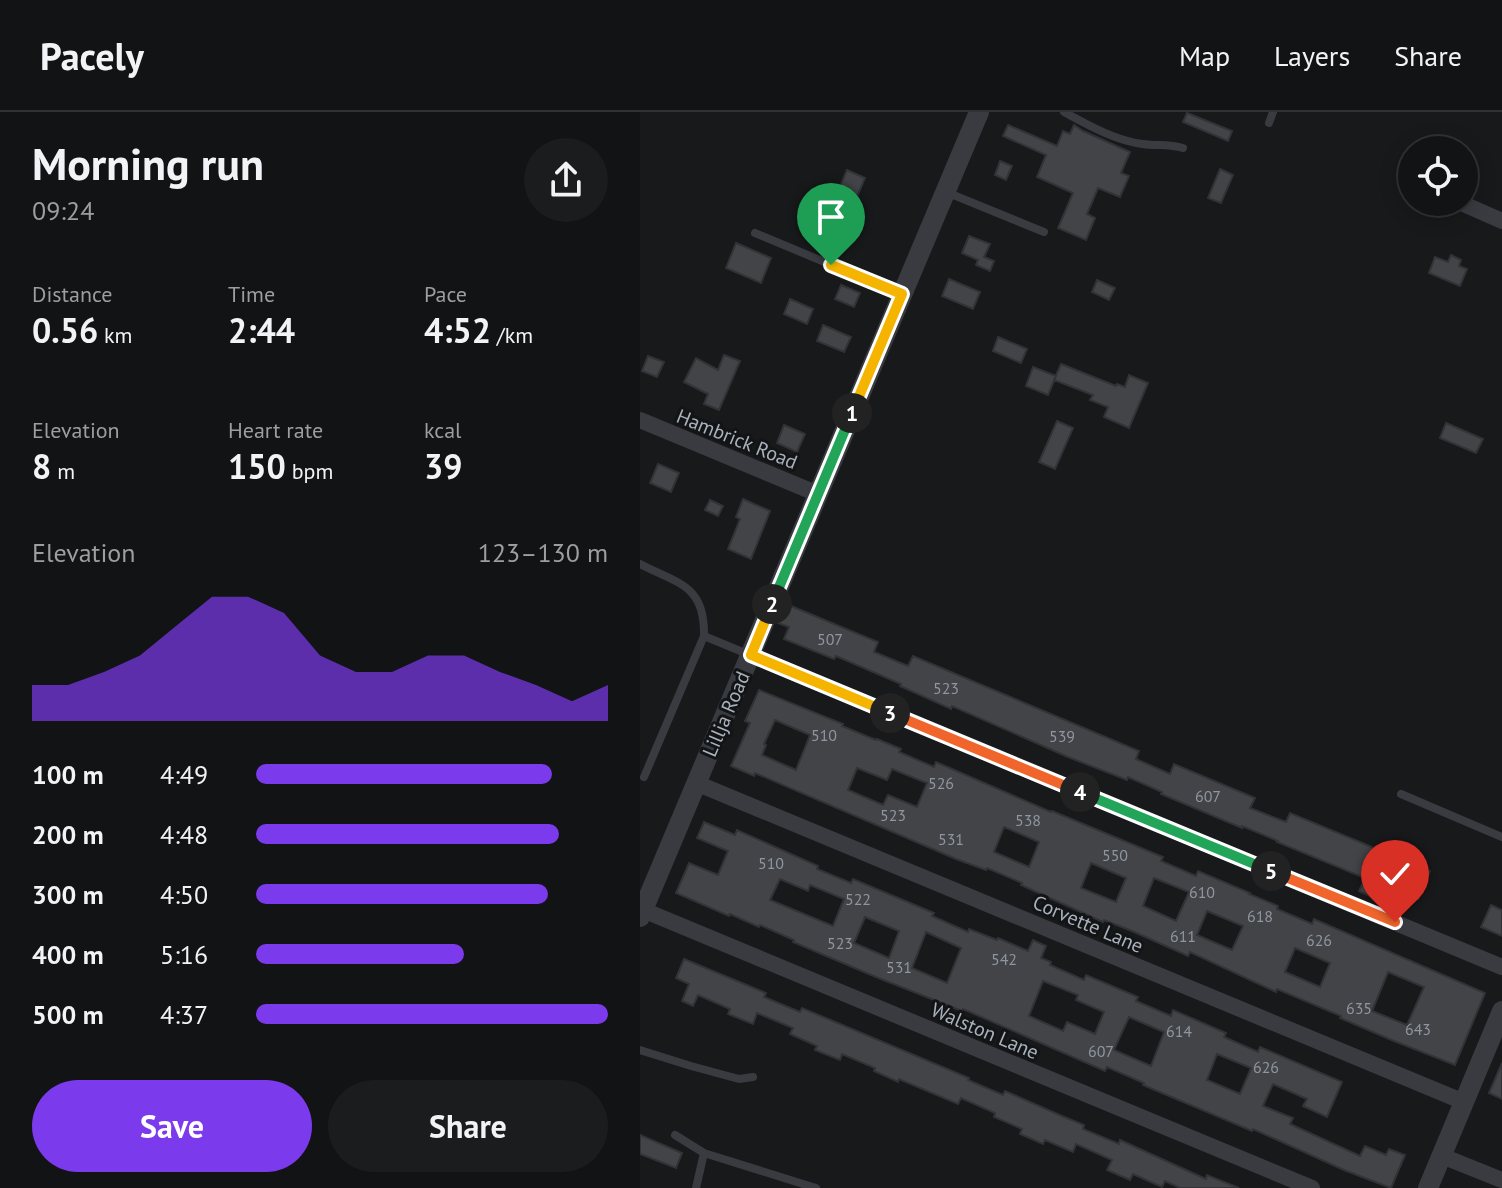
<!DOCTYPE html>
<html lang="en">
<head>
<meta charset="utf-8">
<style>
	:root { --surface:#121314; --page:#1b1c1d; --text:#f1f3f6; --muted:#9c9ea0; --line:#313234; --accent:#7c3aed }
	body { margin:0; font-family:"PT Sans",sans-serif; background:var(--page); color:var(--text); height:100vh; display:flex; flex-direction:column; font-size:30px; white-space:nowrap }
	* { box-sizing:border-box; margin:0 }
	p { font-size:26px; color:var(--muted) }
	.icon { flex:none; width:44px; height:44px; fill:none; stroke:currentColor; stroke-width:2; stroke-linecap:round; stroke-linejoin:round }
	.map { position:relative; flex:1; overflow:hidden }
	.details { display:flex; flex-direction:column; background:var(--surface); width:640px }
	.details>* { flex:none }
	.controls { position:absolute; left:758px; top:24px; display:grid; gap:16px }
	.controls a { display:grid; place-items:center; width:80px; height:80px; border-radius:50%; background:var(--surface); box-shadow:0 4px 20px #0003,0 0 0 2px var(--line); font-size:40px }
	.pin { position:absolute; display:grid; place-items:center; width:68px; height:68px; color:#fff; margin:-82px -34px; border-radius:50% 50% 50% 0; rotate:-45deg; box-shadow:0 0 8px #0007 }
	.pin .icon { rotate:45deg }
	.km { position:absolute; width:40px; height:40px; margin:-20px; border-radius:50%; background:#222; color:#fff; font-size:22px; line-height:40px; text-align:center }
	.round { display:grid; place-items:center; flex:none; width:84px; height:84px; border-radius:42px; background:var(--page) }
	.summary { display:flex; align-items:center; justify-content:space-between; height:136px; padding:0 32px }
	h1 { font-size:44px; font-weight:700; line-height:60px }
	.stats { display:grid; grid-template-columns:repeat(3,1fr); gap:12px; height:136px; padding:8px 32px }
	.stats div { display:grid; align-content:center }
	.stats b { font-size:34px; font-weight:700 }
	.stats small { font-size:22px; font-weight:400 }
	.stats p { font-size:22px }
	.chart { height:224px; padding:16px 32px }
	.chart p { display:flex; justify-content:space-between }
	.chart svg { width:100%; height:144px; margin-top:8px; fill:var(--accent); opacity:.7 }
	.primary-button { display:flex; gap:16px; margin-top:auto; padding:16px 32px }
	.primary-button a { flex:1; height:92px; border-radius:48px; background:var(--accent); color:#fff; font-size:32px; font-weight:700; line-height:92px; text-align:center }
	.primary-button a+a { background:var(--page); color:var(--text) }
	ul { padding:0 32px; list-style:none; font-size:26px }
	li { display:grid; grid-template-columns:128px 96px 1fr; align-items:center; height:60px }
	li i { height:20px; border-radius:10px; background:var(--accent) }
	header { display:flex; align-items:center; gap:48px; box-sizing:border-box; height:112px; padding:0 40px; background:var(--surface); border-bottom:2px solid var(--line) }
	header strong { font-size:38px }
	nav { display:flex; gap:44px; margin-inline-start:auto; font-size:28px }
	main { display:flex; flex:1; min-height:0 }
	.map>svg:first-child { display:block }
	.building { fill:#424448; stroke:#323337; stroke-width:2; fill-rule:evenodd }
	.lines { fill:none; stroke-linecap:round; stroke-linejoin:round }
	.service { stroke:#393b40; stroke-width:8 }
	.minor { stroke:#393b40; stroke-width:16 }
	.tertiary { stroke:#393b40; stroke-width:20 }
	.split-1-casing { stroke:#fff; stroke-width:16 }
	.split-2-casing { stroke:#fff; stroke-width:16 }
	.split-3-casing { stroke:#fff; stroke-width:16 }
	.split-4-casing { stroke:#fff; stroke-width:16 }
	.split-5-casing { stroke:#fff; stroke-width:16 }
	.split-6-casing { stroke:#fff; stroke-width:16 }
	.split-1 { stroke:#f5b400; stroke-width:10 }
	.split-2 { stroke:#22a559; stroke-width:10 }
	.split-3 { stroke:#f5b400; stroke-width:10 }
	.split-4 { stroke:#f0652b; stroke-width:10 }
	.split-5 { stroke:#22a559; stroke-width:10 }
	.split-6 { stroke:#f0652b; stroke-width:10 }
	.labels { text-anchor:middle; stroke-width:6; stroke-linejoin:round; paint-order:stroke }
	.number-label { font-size:16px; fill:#8f969f }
	.street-label { font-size:20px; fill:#a9b2bc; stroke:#131416 }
</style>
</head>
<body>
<header>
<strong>Pacely</strong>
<nav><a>Map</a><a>Layers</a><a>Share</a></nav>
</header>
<main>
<section class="details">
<div class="summary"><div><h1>Morning run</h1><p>09:24</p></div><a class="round"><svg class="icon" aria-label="share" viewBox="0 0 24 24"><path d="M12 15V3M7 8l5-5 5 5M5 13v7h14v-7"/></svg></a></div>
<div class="stats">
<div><p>Distance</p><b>0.56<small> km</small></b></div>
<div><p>Time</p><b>2:44</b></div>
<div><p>Pace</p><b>4:52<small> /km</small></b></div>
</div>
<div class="stats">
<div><p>Elevation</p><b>8<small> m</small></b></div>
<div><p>Heart rate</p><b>150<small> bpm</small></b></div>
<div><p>kcal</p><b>39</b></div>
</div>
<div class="chart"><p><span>Elevation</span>123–130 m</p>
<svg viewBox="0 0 160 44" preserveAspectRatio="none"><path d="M0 44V33L10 33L20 29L30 24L40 15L50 6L60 6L70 11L80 24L90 29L100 29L110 24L120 24L130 29L140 33L150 38L160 33V44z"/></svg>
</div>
<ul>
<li><b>100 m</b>4:49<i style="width:84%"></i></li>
<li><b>200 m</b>4:48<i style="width:86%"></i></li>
<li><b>300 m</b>4:50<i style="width:83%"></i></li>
<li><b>400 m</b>5:16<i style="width:59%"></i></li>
<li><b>500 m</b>4:37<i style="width:100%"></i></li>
</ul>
<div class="primary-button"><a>Save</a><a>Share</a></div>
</section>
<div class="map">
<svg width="862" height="1076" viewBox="0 0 862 1076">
	<rect width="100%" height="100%" fill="#18191b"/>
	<!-- building -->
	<path class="building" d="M547,1L592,19L588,29L543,10Z
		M368,13L417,34L423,19L430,22L434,13L443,19L490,40L481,61L489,64L480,85L458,76L447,102L455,106L446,128L418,116L433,81L397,65L406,43L363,24Z
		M360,49L372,54L366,68L355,63Z
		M580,57L593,63L581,91L568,86Z
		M207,58L225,66L208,106L190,98Z
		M329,124L350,132L344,145L354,149L350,159L336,153L338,148L322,141Z
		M96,131L131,146L121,171L86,156Z
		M811,143L821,148L819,154L827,157L820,174L789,161L795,145L808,150Z
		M309,167L340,180L333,197L302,184Z
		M457,168L475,176L469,188L452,180Z
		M201,173L220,181L214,195L195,187Z
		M150,187L173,197L167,212L144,202Z
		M183,213L211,225L204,240L177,229Z
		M358,225L387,237L381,251L353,239Z
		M84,243L100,249L79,298L64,292L68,282L44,270L56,246L78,258Z
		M8,244L24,250L17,265L2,259Z
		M421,252L476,274L477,272L485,275L489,263L508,271L489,316L464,305L468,295L450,288L453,283L414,268Z
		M393,255L416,264L408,283L386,274Z
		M417,309L433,316L415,357L399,350Z
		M806,311L843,327L836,341L800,326Z
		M144,313L165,322L157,340L137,331Z
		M18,352L39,361L31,380L10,371Z
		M103,387L130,399L111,447L88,437L100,407L96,405Z
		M70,388L83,394L78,404L65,398Z
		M146,492L238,530L234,540L268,554L273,544L499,639L496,647L530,662L534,652L615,686L610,696L646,710L650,701L790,759L778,787L742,773L736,787L719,779L725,766L637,730L638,729L602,714V716L521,682L522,680L488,665L487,668L428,645L312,594L311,597L260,574L261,572L196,544L194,547L144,527L149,515L138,511Z
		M119,578L203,612L202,614L236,628L237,627L261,637L259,640L294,655L296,650L411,700L412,699L523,745L521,749L556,764L558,759L610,781L609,782L638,794L637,797L672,812L674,807L845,881L815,953L754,929L700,906L701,904L637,877L636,880L550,840L548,844L492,819L464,808L463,810L381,773L382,771L347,756L346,758L316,747L115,661L114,664L91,654L110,611L105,609ZM135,608L170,623L156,658L122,643L126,633L124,632ZM217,656L247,668L252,657L287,671L277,695L248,683L243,693L208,678ZM364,715L399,730L389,755L354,740ZM451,751L486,766L476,790L441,776ZM514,766L549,780L536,809L503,794ZM567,799L603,814L592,838L557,823ZM655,836L690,851L680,875L645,860ZM748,860L784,875L767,913L732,899Z
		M64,710L95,723L97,718L178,754L177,757L211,771L213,767L294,801L292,804L328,820L329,817L357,828L358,826L388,839L393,828L406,834L401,846L411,850L410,853L444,868L446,863L498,885L496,889L531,904L533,898L586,921L584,925L618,940L620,935L702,970L687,1005L663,994L667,987L633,972L623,994L653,1006L650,1012L720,1044L725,1034L746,1043L749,1037L765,1043L751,1076L704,1058L613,1017L612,1019L503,973L504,971L467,955L465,959L323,897L322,899L236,865L153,830L154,828L120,813L119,815L90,802L89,804L36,781L49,751L78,763L88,739L57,726ZM140,767L168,779L170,773L204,787L193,814L130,788ZM225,805L259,819L249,846L214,831ZM286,820L321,836L307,871L272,856ZM403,869L438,883L436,888L464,900L455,922L427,910L423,919L389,904ZM489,905L524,920L511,954L474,938ZM577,942L611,956L600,982L567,968Z
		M851,793L862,798V824L841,815Z
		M44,847L126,881L124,885L160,900L162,896L329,966L328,968L363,983L365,979L422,1004L444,1013L443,1017L479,1032L480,1028L566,1067L567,1063L599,1076H540L525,1069L522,1075L493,1062L490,1068L467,1058L472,1048L436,1032L433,1040L405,1028L403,1032L380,1022L382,1017L354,1005L355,1001L321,986L318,992L259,967L258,970L234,959L235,956L202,942L200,948L175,938L177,934L150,922L153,916L117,901L113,912L88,902L90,897L58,883L53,894L42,889L49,872L36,866Z
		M862,951V987L849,981Z
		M0,1023L42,1041L36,1056L0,1042Z"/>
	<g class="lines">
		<!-- service -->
		<path class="service" d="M424,0C448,13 476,29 503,32C517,34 529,32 543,36
			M629,11L633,0
			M306,80L404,120
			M115,121L261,182
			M0,452C39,472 65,473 64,524
			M4,665L64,524L110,543
			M761,682L862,725
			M0,938L51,954L99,967L113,965
			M35,1023L64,1041
			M56,1076L64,1041L176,1076"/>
		<!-- minor -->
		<path class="minor" d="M819,90L862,109
			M0,308L178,382
			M111,543L862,855
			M56,671L824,990
			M3,798L672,1076
			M802,1044L862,1068"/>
		<!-- tertiary -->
		<path class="tertiary" d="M0,805L339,0
			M788,1076L862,899"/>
	</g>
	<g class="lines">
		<defs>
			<path id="split-1" d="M191,153L262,182L212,301"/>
			<path id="split-2" d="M132,492L212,301"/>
			<path id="split-3" d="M132,492L111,543L250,601"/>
			<path id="split-4" d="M250,601L440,680"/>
			<path id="split-5" d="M440,680L631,759"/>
			<path id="split-6" d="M631,759L755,810"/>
		</defs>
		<!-- split-1 casing -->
		<use href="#split-1" class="split-1-casing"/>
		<!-- split-2 casing -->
		<use href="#split-2" class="split-2-casing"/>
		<!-- split-3 casing -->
		<use href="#split-3" class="split-3-casing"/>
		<!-- split-4 casing -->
		<use href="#split-4" class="split-4-casing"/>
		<!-- split-5 casing -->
		<use href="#split-5" class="split-5-casing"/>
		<!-- split-6 casing -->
		<use href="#split-6" class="split-6-casing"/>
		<!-- split-1 -->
		<use href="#split-1" class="split-1"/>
		<!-- split-2 -->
		<use href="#split-2" class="split-2"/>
		<!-- split-3 -->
		<use href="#split-3" class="split-3"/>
		<!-- split-4 -->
		<use href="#split-4" class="split-4"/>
		<!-- split-5 -->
		<use href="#split-5" class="split-5"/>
		<!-- split-6 -->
		<use href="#split-6" class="split-6"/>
	</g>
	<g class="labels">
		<!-- number labels -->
		<g class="number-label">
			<text x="190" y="533">507</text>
			<text x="306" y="582">523</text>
			<text x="184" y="629">510</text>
			<text x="422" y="630">539</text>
			<text x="301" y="677">526</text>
			<text x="568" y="690">607</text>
			<text x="253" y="709">523</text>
			<text x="388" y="714">538</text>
			<text x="311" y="733">531</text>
			<text x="475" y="749">550</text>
			<text x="131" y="757">510</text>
			<text x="562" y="786">610</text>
			<text x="218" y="793">522</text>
			<text x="620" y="810">618</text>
			<text x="543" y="830">611</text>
			<text x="679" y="834">626</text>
			<text x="200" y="837">523</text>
			<text x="364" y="853">542</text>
			<text x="259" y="861">531</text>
			<text x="719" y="902">635</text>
			<text x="778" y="923">643</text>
			<text x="539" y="925">614</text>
			<text x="461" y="945">607</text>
			<text x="626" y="961">626</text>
		</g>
		<!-- street labels -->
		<g class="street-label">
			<text transform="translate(97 327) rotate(22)" y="7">Hambrick Road</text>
			<text transform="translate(86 602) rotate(-67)" y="7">Lillja Road</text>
			<text transform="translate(448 812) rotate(23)" y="7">Corvette Lane</text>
			<text transform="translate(345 919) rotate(23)" y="7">Walston Lane</text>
		</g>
	</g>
</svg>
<div class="controls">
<a><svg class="icon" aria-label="locate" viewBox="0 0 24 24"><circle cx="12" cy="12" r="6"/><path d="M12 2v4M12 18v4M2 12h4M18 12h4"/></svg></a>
</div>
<div class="pin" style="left:191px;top:153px;background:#1e9e55"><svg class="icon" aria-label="arrive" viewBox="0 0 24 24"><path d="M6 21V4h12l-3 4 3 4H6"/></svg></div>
<div class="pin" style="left:755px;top:810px;background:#d93025"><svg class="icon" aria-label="check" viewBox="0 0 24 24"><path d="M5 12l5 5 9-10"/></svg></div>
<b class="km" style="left:212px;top:301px">1</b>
<b class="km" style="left:132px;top:492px">2</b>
<b class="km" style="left:250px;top:601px">3</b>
<b class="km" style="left:440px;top:680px">4</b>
<b class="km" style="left:631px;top:759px">5</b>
</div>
</main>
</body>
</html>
